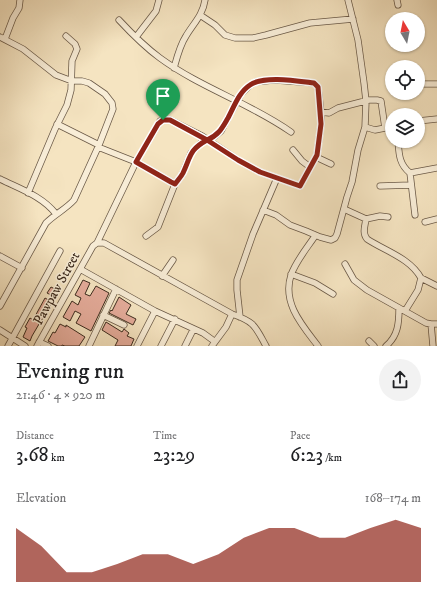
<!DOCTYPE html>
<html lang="en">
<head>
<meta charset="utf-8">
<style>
	:root { --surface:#fff; --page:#f2f2f2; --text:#202124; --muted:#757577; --accent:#8f2418 }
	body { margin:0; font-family:"IM FELL DW Pica",serif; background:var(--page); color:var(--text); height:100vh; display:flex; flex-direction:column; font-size:15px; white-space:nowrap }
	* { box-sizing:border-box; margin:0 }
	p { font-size:13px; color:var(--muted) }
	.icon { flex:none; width:22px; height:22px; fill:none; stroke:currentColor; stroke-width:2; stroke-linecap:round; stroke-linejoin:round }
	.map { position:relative; height:346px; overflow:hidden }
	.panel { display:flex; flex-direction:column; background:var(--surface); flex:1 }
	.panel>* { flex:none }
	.needle { width:26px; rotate:350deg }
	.tools { position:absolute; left:385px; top:12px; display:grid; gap:8px }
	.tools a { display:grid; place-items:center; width:40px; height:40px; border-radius:50%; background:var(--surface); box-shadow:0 1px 3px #0004; font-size:20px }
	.pin { position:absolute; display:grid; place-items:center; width:34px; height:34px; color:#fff; margin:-41px -17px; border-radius:50% 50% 50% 0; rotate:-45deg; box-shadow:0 0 4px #0007 }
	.pin .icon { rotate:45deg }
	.round { display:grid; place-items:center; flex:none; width:42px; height:42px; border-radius:21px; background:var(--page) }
	.head { display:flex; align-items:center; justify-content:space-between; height:68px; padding:0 16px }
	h1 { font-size:22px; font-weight:600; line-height:30px }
	.figures { display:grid; grid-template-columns:repeat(3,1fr); gap:6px; height:68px; padding:4px 16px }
	.figures div { display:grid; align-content:center }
	.figures b { font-size:20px; font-weight:600 }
	.figures small { font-size:11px; font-weight:400 }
	.figures p { font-size:11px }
	.chart { height:112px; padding:8px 16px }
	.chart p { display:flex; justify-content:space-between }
	.chart svg { width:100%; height:72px; margin-top:4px; fill:var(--accent); opacity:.7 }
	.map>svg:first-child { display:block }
	.building { fill:#e5ac9b; stroke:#3c2b1e }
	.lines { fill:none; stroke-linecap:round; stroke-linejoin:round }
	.minor-casing { stroke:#6a5947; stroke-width:7 }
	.minor { stroke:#f8edd7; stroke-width:5.5 }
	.route-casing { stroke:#fff; stroke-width:8 }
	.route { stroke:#8f2418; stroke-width:5 }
	.labels { text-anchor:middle; stroke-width:3; stroke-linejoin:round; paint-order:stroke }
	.street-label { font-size:14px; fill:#3c2b1e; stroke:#f8edd7 }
</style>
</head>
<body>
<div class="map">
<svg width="437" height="346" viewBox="0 0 437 346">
	<rect width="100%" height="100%" fill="#f5e4c1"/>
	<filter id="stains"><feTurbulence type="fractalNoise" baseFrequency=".005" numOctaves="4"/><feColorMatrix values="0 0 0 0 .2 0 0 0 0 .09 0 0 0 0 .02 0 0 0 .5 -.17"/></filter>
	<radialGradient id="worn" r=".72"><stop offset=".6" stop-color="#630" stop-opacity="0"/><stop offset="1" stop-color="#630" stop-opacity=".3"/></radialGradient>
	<!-- building -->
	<path class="building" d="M83,280L90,283L85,294L90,296L96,286L109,293L91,331L76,323L81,314L75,311L70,321L63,317L72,301L78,305L81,298L75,295Z
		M51,287L59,291L55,297L47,293Z
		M119,297L131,305L126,314L136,319L133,325L109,313L111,310L112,311Z
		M45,298L52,302L43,319H42L32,336L30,341L23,337L27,328L25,327L30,318L33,320Z
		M106,322L122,332L124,329L129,333L127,336L134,339L131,346H115L118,340L102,330Z
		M60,324L66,327V325L85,337L79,346H65L62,345V346H58L48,341L53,332L55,333Z"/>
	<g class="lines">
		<defs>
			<path id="minor" d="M397,0L398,5
				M200,15L215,25L225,35L235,38H253L266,35L310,23L353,19
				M119,20C132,34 145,47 160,58C201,88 250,103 291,132
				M0,37L23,49L56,75L72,81H82L89,83L105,94L112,103L113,109L99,145L74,200C66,209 55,214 46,223L0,306
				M136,37L156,11L159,0
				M5,39L13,18L19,8L20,0
				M174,68C177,57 180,45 186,36C193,24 203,15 205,0
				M418,84H437
				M418,121L437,119
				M57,124L99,145
				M365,127L375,130L385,128
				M398,141C399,154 399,164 410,173
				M98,147L136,162L175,184
				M293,150L302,161L310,167
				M316,157L331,164
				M0,179C20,189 42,196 56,214
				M380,186L411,185
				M28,193L55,129L67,105L71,90L72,61L77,49L75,44L66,36
				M344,209L366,219L380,216L388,217
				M263,210L276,215L290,225L306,231L320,237L331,240L335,238L337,234L347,197L352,182L358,150L365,127L366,101L364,83L358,40L348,0
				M415,215L410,173L437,168
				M366,219C365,226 362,233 367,239C385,251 410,258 421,278L418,290L405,311
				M425,222L437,219
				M146,236L158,227L175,184L182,175L191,153L201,143L215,136L221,131L241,94L250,85L256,82L274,80L314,83L318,87L321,112L329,113L338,108L369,100H377L381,101L385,128L392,127
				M315,236C307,248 296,261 291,275C282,303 302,325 318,346
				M97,243H104L232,314C255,322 255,326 266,346
				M0,256L22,268
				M345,264L354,280L367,290L426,323L431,324H437
				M80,269L155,311L203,333L214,341
				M291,274L315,283L333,294
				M162,276L173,260
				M421,278L437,286
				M103,315L124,325
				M240,317L237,290V280L253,234L277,178
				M431,324L433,346
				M0,330L25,346
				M369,341L374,346
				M39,342L48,346
				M8,346L60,251
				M37,346L93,246L97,243L136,162L160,121L165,119L170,120L202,136L238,160L260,172L300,186L317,155L321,124V112
				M89,346L116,289
				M137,346L155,311
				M161,346L175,319
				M185,346L193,330
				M212,346L226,327L232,314
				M386,346C398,336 399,323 399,308"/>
		</defs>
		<!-- minor casing -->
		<use href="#minor" class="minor-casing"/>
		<!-- minor -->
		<use href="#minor" class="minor"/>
	</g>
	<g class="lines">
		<defs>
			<path id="route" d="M163,120L158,124L136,162L171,182L175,184C178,180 181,177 183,173C191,156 189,150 207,140L238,160L260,172L300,186L317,155L321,124L318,87L314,83C298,81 264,75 250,85C239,92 234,107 228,118C222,128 219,135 207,140L170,120H163"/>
		</defs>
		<!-- route casing -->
		<use href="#route" class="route-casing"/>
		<!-- route -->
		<use href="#route" class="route"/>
	</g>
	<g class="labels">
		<!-- street labels -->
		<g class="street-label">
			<text transform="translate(56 288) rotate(-61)" y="5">Pawpaw Street</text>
		</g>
	</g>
	<rect width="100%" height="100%" filter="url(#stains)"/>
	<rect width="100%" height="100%" fill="url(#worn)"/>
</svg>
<div class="tools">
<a><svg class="needle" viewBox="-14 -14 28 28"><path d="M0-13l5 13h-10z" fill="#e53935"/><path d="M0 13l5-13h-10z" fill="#757577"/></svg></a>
<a><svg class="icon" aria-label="locate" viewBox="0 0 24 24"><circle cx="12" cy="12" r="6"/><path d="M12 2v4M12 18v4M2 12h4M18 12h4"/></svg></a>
<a><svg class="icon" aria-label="layers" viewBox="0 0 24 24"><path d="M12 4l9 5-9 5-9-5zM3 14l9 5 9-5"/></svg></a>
</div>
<div class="pin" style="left:163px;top:120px;background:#1e9e55"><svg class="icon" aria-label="arrive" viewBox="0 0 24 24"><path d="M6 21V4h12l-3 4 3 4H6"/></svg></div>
</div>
<section class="panel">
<div class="head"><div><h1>Evening run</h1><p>21:46 · 4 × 920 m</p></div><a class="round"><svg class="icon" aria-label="share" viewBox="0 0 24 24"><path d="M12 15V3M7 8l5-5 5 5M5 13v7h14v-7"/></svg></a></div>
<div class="figures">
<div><p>Distance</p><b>3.68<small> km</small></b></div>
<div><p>Time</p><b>23:29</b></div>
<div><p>Pace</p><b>6:23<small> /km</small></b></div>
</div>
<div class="chart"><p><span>Elevation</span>168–174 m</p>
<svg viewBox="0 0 160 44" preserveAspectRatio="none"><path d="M0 44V11L10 22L20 38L30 38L40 33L50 27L60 27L70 33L80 27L90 17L100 11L110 11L120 17L130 17L140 11L150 6L160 11V44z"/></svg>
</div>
</section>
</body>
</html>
